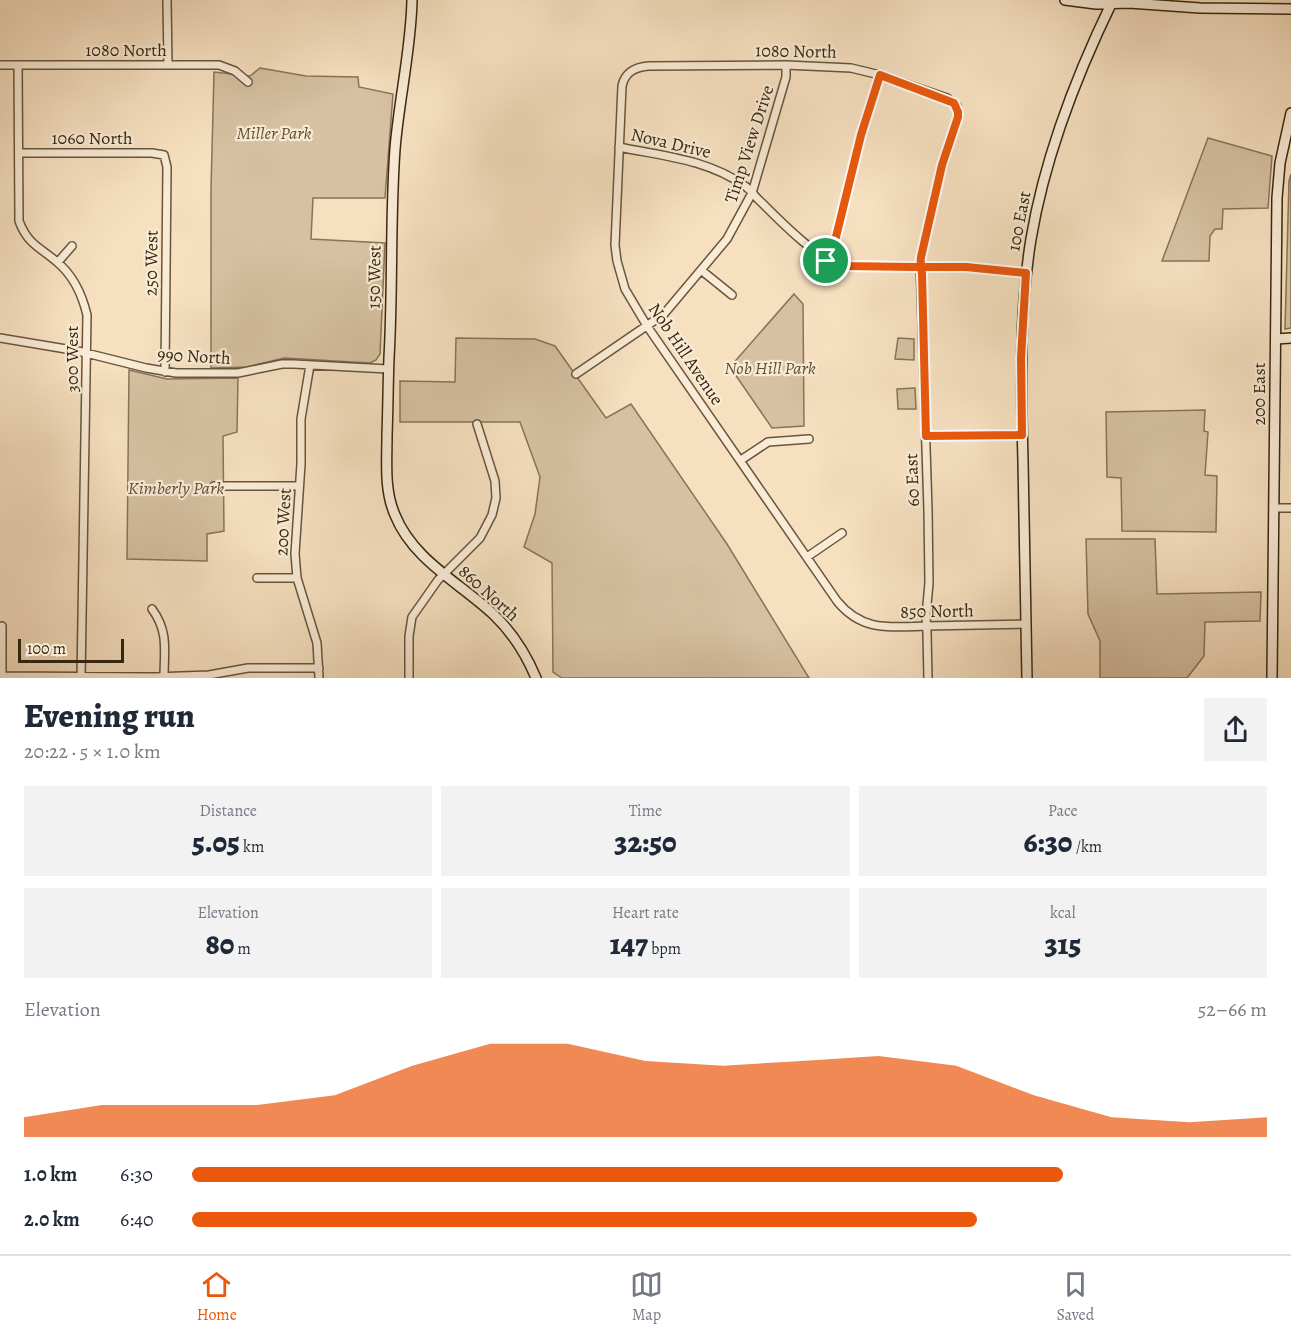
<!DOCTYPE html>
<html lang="en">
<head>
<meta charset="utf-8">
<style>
	:root { --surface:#fff; --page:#f2f2f3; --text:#1f2937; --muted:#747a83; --line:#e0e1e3; --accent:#ea580c }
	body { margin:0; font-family:Alegreya,serif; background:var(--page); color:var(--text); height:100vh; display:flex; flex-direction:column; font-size:22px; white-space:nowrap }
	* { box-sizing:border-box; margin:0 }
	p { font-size:20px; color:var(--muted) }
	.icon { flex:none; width:33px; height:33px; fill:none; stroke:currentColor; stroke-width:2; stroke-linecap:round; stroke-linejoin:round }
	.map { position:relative; height:678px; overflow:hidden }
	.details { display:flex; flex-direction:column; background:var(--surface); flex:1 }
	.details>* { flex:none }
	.scale { position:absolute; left:18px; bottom:15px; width:106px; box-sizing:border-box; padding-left:6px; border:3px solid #38270f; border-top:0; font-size:16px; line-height:21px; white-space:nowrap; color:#38270f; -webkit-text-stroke:4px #f9ebd6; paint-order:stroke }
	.pin { position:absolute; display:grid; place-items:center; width:51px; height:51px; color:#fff; margin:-26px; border:3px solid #fff; border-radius:50%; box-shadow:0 2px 6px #0007 }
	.round { display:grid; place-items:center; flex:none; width:63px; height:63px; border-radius:0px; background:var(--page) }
	.headline { display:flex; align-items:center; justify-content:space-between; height:102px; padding:0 24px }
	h1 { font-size:33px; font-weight:800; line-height:45px }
	.metrics { display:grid; grid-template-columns:repeat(3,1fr); gap:9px; height:102px; padding:6px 24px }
	.metrics div { display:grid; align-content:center; border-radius:0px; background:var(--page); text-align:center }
	.metrics b { font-size:30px; font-weight:800 }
	.metrics small { font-size:16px; font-weight:400 }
	.metrics p { font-size:16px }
	.chart { height:168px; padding:12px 24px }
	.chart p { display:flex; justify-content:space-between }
	.chart svg { width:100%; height:108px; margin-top:6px; fill:var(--accent); opacity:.7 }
	ul { padding:0 24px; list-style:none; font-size:20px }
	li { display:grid; grid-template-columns:96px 72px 1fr; align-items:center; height:45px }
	li i { height:15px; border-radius:8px; background:var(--accent) }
	.tabs { display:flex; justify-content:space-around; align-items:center; height:84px; border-top:2px solid var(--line); background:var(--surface); font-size:16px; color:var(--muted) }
	.tabs a { display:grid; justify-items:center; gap:3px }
	.tabs .current { color:var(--accent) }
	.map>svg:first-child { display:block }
	.green { fill:#d6c1a2; stroke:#877458; stroke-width:1.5 }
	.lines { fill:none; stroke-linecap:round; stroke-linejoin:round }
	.street-casing { stroke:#68553b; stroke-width:10 }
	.secondary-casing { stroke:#38270f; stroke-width:12 }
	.street { stroke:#f9ebd6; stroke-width:7 }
	.secondary { stroke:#f9ebd6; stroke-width:9 }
	.route-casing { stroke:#fff; stroke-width:12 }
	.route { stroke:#ea580c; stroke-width:8 }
	.labels { text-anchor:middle; stroke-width:4.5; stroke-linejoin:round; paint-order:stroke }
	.street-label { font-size:18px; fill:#38270f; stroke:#f9ebd6 }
	.park-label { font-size:18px; font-style:italic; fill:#604e34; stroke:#f9ebd6 }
</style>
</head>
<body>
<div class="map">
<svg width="1291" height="678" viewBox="0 0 1291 678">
	<rect width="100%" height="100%" fill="#f6e0c0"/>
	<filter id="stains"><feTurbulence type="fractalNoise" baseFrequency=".00333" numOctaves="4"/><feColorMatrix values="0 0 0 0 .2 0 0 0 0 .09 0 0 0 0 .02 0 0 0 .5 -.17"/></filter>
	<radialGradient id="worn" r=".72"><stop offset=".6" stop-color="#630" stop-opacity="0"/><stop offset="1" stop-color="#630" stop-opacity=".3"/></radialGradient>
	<!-- green -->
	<path class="green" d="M260,68L306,76L358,77L359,87L393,94L385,198H313L311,239L385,243L380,354L376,360L370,363L284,358L247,367L211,368V190L214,72L250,76Z
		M1208,138L1272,156L1268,208L1223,209L1222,229H1215L1210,236L1209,261H1162Z
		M1291,174V328L1285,329L1289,181Z
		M794,294L803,304L804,426L772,428L730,367Z
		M456,338L535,339L555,346L606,418L631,404L727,544L809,678H562L553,672L552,563L524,547L535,514L540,477L520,422H400V381L455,382Z
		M898,338L914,339V360L895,359Z
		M129,370L167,379L238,378L237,432L223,436L224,531L207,534V561L127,559Z
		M915,388L916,409H898L897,389Z
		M1205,410L1204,431L1208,432L1205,475L1217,476L1216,532L1122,531L1121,478L1107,477L1106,412Z
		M1086,539H1155L1157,594L1261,592L1260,621L1205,622L1204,656L1187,678H1100V641L1088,614Z"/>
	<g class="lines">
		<defs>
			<path id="street" d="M167,0L168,65
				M0,65H219L235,71L248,82
				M18,65L19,221C28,245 40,247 57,262C74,276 82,294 87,315L81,678
				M619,147C662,156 707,159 745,186C751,190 755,197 761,202C779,220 819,261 843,266L966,267L1026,273
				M19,153H152L164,155L167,167L165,372
				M826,261L833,249L861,135L880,75
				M58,262L72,246
				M701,270L732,295
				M0,338L78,351L146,368L176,373H238L282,364H294L388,369
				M310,365L301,419V464L295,554L297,578L317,643L319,678
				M576,374L664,314L727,239L752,193L786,77V65
				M926,436L1022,435
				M741,460L768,442L809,439
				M214,486H299
				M1274,508H1291
				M807,557L842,533
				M257,578H297
				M152,609C169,632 164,651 164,678
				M2,626V678
				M0,676L155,677L209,675L248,668H319
				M409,678V636L412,617L438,580L480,538L492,515L496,498L495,481L477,424
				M928,678L927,633L926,616L929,583L928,510L920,261L942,165L958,117L957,106L947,98L880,75L851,68L786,65L649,66C635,67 625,72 622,86L615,245L617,261L625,289L647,326L837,601C862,632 890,627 926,626L1026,624"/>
			<path id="secondary" d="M412,0C411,50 399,99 395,149C390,218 393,288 389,358C388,383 388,409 387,435C387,462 384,490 395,515C413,560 460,583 493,614C512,632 526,654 536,678
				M1065,0L1096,4L1129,3L1200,8L1291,9
				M1276,339L1291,338
				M1027,678C1026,606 1024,533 1023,461C1021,386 1019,313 1031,239C1045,155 1076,76 1113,0
				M1272,678L1277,198L1280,163L1291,113"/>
		</defs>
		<!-- street casing -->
		<use href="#street" class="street-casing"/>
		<!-- secondary casing -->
		<use href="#secondary" class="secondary-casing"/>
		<!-- street -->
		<use href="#street" class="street"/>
		<!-- secondary -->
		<use href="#secondary" class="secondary"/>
	</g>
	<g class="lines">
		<defs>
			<path id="route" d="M826,261L843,266L914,267H966L1026,273L1021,358L1022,435L926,436L922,274C921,268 920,263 921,257L942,165L958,117V112L954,103L880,75L861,135L833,249L826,261"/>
		</defs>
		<!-- route casing -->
		<use href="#route" class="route-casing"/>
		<!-- route -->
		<use href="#route" class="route"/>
	</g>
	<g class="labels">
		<!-- street labels -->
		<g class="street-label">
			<text x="126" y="56">1080 North</text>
			<text transform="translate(796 51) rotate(1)" y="6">1080 North</text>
			<text x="92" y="144">1060 North</text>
			<text transform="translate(671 143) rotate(13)" y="6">Nova Drive</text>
			<text transform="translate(749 144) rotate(-72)" y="6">Timp View Drive</text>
			<text transform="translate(1019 221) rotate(-79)" y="6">100 East</text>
			<text transform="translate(151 263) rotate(-89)" y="6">250 West</text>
			<text transform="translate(374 277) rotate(-89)" y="6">150 West</text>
			<text transform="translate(686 354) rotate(56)" y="6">Nob Hill Avenue</text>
			<text transform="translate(194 356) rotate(3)" y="6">990 North</text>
			<text transform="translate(72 359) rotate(-90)" y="6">300 West</text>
			<text transform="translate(1259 394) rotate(-90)" y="6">200 East</text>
			<text transform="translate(912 480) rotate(-92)" y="6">60 East</text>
			<text transform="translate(283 522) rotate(-87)" y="6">200 West</text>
			<text transform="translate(489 593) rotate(42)" y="6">860 North</text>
			<text transform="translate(937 611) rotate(-1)" y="6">850 North</text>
		</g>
		<!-- park labels -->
		<g class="park-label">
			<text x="274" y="139">Miller Park</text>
			<text x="770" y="374">Nob Hill Park</text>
			<text x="176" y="494">Kimberly Park</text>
		</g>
	</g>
	<rect width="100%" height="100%" filter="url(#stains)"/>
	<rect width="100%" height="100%" fill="url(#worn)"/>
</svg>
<div class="scale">100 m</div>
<div class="pin" style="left:826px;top:261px;background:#1e9e55"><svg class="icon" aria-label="arrive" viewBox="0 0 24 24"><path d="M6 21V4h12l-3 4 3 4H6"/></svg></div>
</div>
<section class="details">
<div class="headline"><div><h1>Evening run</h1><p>20:22 · 5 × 1.0 km</p></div><a class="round"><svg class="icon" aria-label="share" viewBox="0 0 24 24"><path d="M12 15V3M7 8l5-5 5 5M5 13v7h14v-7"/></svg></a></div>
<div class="metrics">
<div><p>Distance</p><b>5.05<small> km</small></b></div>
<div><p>Time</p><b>32:50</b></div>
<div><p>Pace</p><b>6:30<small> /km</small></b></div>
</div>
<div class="metrics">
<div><p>Elevation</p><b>80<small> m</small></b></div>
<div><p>Heart rate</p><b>147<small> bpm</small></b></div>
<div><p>kcal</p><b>315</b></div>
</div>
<div class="chart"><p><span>Elevation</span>52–66 m</p>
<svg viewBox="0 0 160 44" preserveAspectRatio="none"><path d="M0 44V36L10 31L20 31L30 31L40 27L50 15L60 6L70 6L80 13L90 15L100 13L110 11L120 15L130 27L140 36L150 38L160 36V44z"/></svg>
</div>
<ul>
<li><b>1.0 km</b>6:30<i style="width:81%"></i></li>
<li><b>2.0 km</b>6:40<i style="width:73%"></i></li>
</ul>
</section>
<nav class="tabs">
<a class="current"><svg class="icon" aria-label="home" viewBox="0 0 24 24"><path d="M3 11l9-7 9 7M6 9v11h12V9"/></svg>Home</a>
<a><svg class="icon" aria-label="map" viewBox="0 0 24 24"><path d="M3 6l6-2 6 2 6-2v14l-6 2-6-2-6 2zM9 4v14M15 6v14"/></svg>Map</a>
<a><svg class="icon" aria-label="saved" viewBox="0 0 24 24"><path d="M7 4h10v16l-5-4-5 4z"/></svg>Saved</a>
</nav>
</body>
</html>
